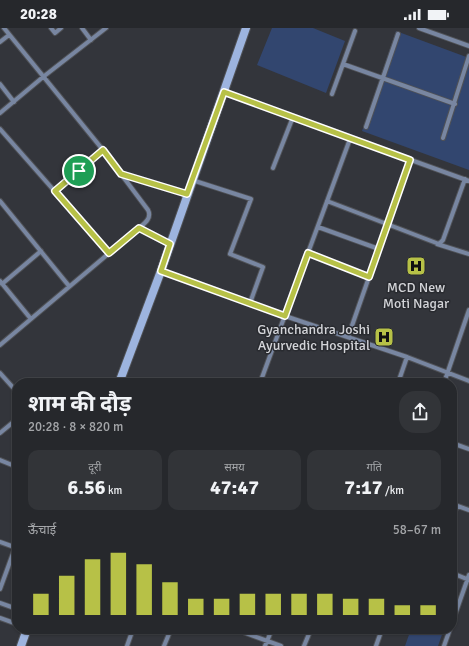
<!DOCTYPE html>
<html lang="hi">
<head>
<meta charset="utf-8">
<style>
	:root { --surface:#26282c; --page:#323438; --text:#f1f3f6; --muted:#a4a6a9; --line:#424448; --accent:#b7c147 }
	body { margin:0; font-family:Signika,"Noto Sans Devanagari",sans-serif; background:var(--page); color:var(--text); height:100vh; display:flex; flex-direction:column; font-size:15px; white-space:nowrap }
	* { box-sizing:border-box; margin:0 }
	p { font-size:13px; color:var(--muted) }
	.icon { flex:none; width:22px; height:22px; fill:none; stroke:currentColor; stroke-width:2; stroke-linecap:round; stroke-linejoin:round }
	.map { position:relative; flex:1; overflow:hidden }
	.drawer { position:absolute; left:12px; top:350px; width:445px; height:256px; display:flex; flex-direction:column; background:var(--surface); border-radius:16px; box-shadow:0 1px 3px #0004,0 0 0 1px var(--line) }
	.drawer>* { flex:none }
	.pin { position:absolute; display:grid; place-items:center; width:34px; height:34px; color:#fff; margin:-17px; border:2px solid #fff; border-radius:50%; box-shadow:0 1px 4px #0007 }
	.round { display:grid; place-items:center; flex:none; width:42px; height:42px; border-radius:16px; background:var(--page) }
	.overview { display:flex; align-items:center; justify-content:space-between; height:68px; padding:0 16px }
	h1 { font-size:22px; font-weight:700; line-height:30px }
	.stats { display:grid; grid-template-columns:repeat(3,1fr); gap:6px; height:68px; padding:4px 16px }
	.stats div { display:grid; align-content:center; border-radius:10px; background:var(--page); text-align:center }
	.stats b { font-size:20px; font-weight:700 }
	.stats small { font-size:11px; font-weight:400 }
	.stats p { font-size:11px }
	.chart { height:112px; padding:8px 16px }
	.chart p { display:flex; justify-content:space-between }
	.chart svg { width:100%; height:72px; margin-top:4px; stroke:var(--accent); stroke-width:6 }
	.status { display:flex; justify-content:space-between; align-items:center; height:28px; padding:0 20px; background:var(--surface); direction:ltr }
	.status svg { height:11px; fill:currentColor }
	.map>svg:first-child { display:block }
	.green { fill:#32466f }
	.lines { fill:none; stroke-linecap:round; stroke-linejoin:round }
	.street-casing { stroke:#505257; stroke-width:6 }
	.secondary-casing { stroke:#505257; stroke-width:10 }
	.street { stroke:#7886a1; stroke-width:4 }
	.secondary { stroke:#9db4df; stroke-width:8 }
	.route-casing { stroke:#fff; stroke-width:8 }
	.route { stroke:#b7c147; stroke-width:5 }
	.labels { text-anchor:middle; stroke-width:3; stroke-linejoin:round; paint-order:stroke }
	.poi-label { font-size:14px; fill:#d3d4d8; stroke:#292b30 }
</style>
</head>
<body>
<div class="status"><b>20:28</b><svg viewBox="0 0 49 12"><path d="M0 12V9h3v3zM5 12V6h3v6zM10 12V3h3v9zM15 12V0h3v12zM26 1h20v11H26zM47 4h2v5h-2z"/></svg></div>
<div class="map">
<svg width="469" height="618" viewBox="0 0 469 618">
	<rect width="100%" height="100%" fill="#33353b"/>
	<!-- green -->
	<path class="green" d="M272,0H313L345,13L326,65L257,37Z
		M396,3L469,30V142L362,103Z
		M411,601H444L438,618H405Z"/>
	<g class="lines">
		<defs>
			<path id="street" d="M51,0L55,5L61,0
				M82,0L91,12
				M419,0L469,18
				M0,14L9,7
				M343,36L455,76
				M0,56L14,74
				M223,64L469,153
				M332,66L355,3
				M0,85L43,49L106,0
				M366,99L398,6
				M0,101L109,225
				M443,110L469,28
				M273,140L293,89
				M122,146L187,166
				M192,152L251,171L230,226L263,239L250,275
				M55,163L103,122
				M0,173L69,258
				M327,173L439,216L443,212L465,151
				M318,199L379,221
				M139,200L170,216
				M437,216L469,226
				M308,225L369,249
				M161,243L285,288L407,329L469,353
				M0,253L31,291
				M2,256L41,223
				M348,309L410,132
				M0,317L139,200C145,195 152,190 148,182L103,122L4,0
				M0,345L17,364
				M260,355L350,111
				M398,355L407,329
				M444,355L469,282
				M0,405L17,391
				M452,415L469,421
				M0,432L17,439
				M452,476L469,482
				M452,491L457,478
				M0,514L17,520
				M452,545L469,552
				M0,561L15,520
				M0,575L17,581
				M0,590L17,596
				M452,595L469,547
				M235,601L281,618
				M127,618L133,601
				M164,618L171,601
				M265,618L272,601
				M304,618L311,601
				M376,618L382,601
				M444,618L450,601"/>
			<path id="secondary" d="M119,355L161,243L246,0
				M21,618L27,601"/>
		</defs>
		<!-- street casing -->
		<use href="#street" class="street-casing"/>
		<!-- secondary casing -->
		<use href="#secondary" class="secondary-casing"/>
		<!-- street -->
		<use href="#street" class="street"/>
		<!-- secondary -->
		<use href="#secondary" class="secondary"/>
	</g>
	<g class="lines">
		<defs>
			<path id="route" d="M224,64L410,132L369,249L308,225L285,288L161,243L170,216L139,200L109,225L55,163L103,122L121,146L187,166Z"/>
		</defs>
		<!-- route casing -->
		<use href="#route" class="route-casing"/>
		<!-- route -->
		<use href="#route" class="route"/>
	</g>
	<!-- icons -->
	<defs>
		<symbol id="hospital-square" viewBox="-11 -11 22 22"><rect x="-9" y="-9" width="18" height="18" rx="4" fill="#b7c147" stroke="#292b30"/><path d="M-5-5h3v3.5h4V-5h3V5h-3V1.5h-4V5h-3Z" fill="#111"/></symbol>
	</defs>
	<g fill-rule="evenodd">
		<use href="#hospital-square" x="405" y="227" width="22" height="22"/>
		<use href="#hospital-square" x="373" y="298" width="22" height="22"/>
	</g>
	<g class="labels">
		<!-- poi labels -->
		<g class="poi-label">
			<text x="416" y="264">MCD New<tspan x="416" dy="16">Moti Nagar</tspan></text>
			<text x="370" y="306" text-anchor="end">Gyanchandra Joshi<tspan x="370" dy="16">Ayurvedic Hospital</tspan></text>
		</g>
	</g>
</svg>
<div class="pin" style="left:79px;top:143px;background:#1e9e55"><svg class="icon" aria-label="arrive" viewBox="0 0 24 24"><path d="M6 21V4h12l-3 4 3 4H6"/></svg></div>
<section class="drawer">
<div class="overview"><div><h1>शाम की दौड़</h1><p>20:28 · 8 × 820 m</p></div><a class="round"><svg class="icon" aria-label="share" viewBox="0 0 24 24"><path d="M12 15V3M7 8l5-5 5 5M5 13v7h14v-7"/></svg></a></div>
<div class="stats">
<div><p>दूरी</p><b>6.56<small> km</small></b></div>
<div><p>समय</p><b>47:47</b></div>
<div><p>गति</p><b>7:17<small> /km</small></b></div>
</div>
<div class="chart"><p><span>ऊँचाई</span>58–67 m</p>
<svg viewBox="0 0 160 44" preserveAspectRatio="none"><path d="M5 44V31M15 44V20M25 44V10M35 44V6M45 44V13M55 44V24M65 44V34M75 44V34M85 44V31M95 44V31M105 44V31M115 44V31M125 44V34M135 44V34M145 44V38M155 44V38"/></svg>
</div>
</section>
</div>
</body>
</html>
